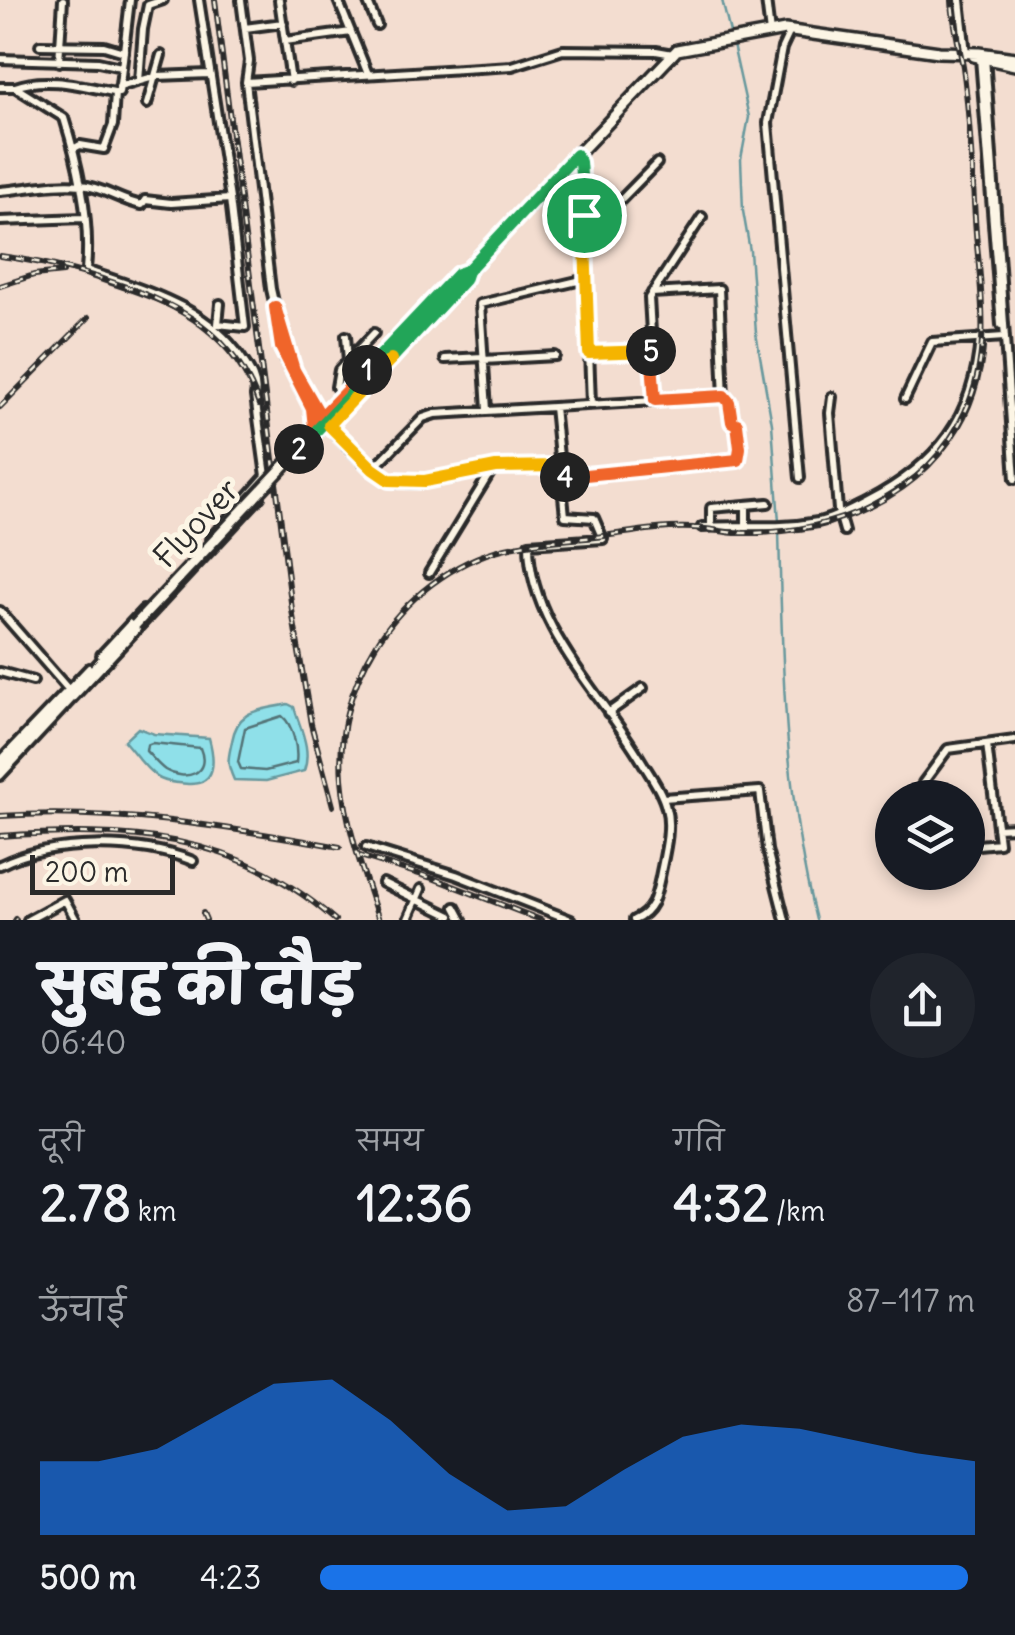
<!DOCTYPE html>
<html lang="hi">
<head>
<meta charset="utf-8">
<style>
	:root { --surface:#171b24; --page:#20242c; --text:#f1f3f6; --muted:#9ea1a6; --accent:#1a73e8 }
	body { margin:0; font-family:Delius,"Playpen Sans Deva",sans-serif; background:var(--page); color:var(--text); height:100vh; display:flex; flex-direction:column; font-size:38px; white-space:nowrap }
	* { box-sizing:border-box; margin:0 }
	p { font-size:32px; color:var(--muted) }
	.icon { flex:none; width:55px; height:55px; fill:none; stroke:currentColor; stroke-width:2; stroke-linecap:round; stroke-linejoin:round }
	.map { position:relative; height:920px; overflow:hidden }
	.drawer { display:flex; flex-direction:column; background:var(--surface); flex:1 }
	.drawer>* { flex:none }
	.buttons { position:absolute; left:875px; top:780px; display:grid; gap:20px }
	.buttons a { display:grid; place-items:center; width:110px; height:110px; border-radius:50%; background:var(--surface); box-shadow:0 5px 15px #0003; font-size:50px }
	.scale { position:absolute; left:30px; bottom:25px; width:145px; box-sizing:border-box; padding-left:10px; border:5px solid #2b2b2b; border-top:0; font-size:28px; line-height:35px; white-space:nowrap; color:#2b2b2b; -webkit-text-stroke:8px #fcf5e5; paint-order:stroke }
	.pin { position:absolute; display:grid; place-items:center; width:85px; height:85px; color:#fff; margin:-42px; border:5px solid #fff; border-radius:50%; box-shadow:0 2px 10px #0007 }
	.km { position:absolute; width:50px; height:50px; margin:-25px; border-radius:50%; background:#222; color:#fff; font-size:28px; line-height:50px; text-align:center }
	.round { display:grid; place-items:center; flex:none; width:105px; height:105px; border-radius:52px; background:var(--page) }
	.overview { display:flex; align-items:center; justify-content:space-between; height:170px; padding:0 40px }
	h1 { font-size:55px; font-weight:800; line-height:75px }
	.metrics { display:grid; grid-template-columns:repeat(3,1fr); gap:15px; height:170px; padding:10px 40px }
	.metrics div { display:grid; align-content:center }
	.metrics b { font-size:50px; font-weight:800 }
	.metrics small { font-size:28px; font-weight:400 }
	.metrics p { font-size:28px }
	.chart { height:280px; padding:20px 40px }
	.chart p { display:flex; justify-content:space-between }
	.chart svg { width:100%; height:180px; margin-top:10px; fill:var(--accent); opacity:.7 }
	ul { padding:0 40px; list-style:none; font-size:32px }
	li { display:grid; grid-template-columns:160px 120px 1fr; align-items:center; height:75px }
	li i { height:25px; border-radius:12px; background:var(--accent) }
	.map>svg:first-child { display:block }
	.water { fill:#8fe0e9; stroke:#67989d; stroke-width:2.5 }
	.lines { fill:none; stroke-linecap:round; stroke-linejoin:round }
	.shore { stroke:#537377; stroke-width:2.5 }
	.stream { stroke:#67989d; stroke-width:2.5 }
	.minor-casing { stroke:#2b2b2b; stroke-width:14 }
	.major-casing { stroke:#2b2b2b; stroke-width:16 }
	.minor { stroke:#fcf5e5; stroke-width:6 }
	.major { stroke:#fcf5e5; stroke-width:9 }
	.rail-casing { stroke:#2b2b2b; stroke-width:6 }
	.rail { stroke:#fcf5e5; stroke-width:2.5; stroke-dasharray:8; stroke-linecap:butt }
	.major-bridge-casing { stroke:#2b2b2b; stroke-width:16; stroke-linecap:butt }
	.major-bridge { stroke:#fcf5e5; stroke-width:9 }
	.split-1-casing { stroke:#fff; stroke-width:20 }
	.split-2-casing { stroke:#fff; stroke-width:20 }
	.split-3-casing { stroke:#fff; stroke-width:20 }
	.split-4-casing { stroke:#fff; stroke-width:20 }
	.split-5-casing { stroke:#fff; stroke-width:20 }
	.split-6-casing { stroke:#fff; stroke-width:20 }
	.split-1 { stroke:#22a559; stroke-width:12 }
	.split-2 { stroke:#f0652b; stroke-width:12 }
	.split-3 { stroke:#22a559; stroke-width:12 }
	.split-4 { stroke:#f5b400; stroke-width:12 }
	.split-5 { stroke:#f0652b; stroke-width:12 }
	.split-6 { stroke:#f5b400; stroke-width:12 }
	.labels { text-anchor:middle; stroke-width:10; stroke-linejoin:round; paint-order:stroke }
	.street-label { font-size:32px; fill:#2b2b2b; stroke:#fcf5e5 }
</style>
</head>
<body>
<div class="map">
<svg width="1015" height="920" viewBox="0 0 1015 920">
	<rect width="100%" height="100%" fill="#f3ddd0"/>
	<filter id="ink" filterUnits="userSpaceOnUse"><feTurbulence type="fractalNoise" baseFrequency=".01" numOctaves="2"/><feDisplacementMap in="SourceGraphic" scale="20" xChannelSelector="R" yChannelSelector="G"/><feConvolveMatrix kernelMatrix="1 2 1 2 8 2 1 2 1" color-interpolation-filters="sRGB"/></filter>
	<g filter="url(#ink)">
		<!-- water -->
		<path class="water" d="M288,704L294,707C300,728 312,749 304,771L266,781L234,780C226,762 228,760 232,741C238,708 259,711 288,704Z
			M138,728L154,734L209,738C215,760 217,785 188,784C178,783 165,783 157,777C144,768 134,752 124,741Z"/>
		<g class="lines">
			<!-- shore -->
			<path class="shore" d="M282,716C293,725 298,748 296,763L265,771L241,769L238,762L245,728Z
				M152,743L200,748C211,774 186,782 165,770C158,765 152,757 146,751L147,745Z"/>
			<!-- stream -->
			<path class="stream" d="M722,0L731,37
				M733,45L749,117L741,159L743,211L750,251L756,333L772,424L779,522
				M779,530C782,661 784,793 816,920"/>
			<defs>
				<path id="minor" d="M130,0L119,93C86,87 47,75 15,87L64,118C79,166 91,220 86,270C145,291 205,305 242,359C250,370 258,383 255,396L266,476
					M199,0L230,199
					M241,0L249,61L246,82L271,289L276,311
					M279,0L291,81
					M338,0L368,74
					M367,0L377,25
					M766,0L770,33
					M960,0L966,53
					M245,28L283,23
					M790,31L782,48L768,123L800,478
					M285,41L351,32
					M40,45L104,46L124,52
					M985,57L1015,479
					M980,58L1001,325
					M0,59L98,62L121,67
					M59,62L63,0
					M139,81L143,29L148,5L163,0
					M246,82L512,66L563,50L656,51L673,54
					M0,87H15
					M119,87L157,76L209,74
					M147,104L161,55
					M73,149L80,145L104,149L113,125L115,92
					M576,156L583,187L591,404
					M0,191C26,189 56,182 81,185C103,187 120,201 142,205L145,200L171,203L230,199L245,327L218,324L220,304
					M584,215L609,212L657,163
					M0,221L84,218
					M346,336L348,361
					M589,353L652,351
					M445,359L483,357
					M483,360L555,356
					M343,395L336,387L339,370L374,333
					M832,397L830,413L838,510L844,531
					M905,399L932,342L1004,337
					M655,401L649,298L702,217
					M314,405C325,424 370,475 391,480C426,489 464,471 499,467C519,464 540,466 561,466
					M554,407L565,516L594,518L603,539L529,544C529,626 601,693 641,760C650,775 662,791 666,808C672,828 664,856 660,877C656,896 653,912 634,920
					M487,410L480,304L586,279
					M321,417L409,327
					M329,425L464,280L467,273
					M373,469L423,418L435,414L724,397
					M560,477L737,459L740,449L737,424L732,422L729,402L724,397L719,289L652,293
					M711,526V508L768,503
					M702,527C742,524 776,530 818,522C836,518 851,509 867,501C938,464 974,418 980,338
					M746,529V506
					M210,539L266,476L271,483
					M429,573L493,468
					M0,611L68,689
					M101,655L143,610
					M0,672L33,681
					M608,713L643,688
					M0,761L89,668
					M0,776L260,497
					M663,798L760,791L767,850L785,920
					M926,798L923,783L948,749L1015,740
					M997,828L1015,827
					M968,846L999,843L987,744
					M366,847L456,875L571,920
					M0,865C52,839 139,840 193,861
					M383,883L451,916
					M455,907L462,920
					M28,920L65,900L76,920
					M410,920L408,919L421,889"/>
				<path id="major" d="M974,56L1015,65
					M462,276L677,50L785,30L939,52L979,53L1015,58
					M275,307L281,347L312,409L314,427L305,439
					M0,770L135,625"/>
			</defs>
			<!-- minor casing -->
			<use href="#minor" class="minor-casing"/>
			<!-- major casing -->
			<use href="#major" class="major-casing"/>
			<!-- minor -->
			<use href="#minor" class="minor"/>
			<!-- major -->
			<use href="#major" class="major"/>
			<defs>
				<path id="rail" d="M215,0L292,610L311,724L333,806
					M0,256C39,261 75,270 112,282C179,304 235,334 259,405
					M0,286L34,275L63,272
					M0,407L88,318
					M0,816C115,808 227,827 340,847
					M0,836C127,828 234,831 335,920
					M360,856L435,879L541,920
					M203,913L206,920
					M15,919L16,920
					M379,920C345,820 316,743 376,645C404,599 453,561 506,548C535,541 567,540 596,537C628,533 661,526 694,528C709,528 724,533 739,533C829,535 926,499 965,412C992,354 981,294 976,233C972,178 971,122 963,67C959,44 953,23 952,0"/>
			</defs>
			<!-- rail casing -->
			<use href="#rail" class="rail-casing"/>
			<!-- rail -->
			<use href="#rail" class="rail"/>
			<defs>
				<path id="major-bridge" d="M135,625L462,276"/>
			</defs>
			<!-- major-bridge casing -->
			<use href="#major-bridge" class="major-bridge-casing"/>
			<!-- major-bridge -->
			<use href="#major-bridge" class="major-bridge"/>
		</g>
	</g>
	<g class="lines" filter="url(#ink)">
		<defs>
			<path id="split-1" d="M367,370L458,274L467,271L576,155L580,162L584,215"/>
			<path id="split-2" d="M299,449L292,456L314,427L312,408L281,347L275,307L294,370L321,417L367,370"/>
			<path id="split-3" d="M299,449L467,271L464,280L391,359"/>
			<path id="split-4" d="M391,359L329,425L373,469L389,480L425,481L496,467L561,466L560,478L565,477"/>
			<path id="split-5" d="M565,477L738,460L740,448L737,424L732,422L729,402L724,396L655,400L651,351"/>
			<path id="split-6" d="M584,215L589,353L651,351"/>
		</defs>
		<!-- split-1 casing -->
		<use href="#split-1" class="split-1-casing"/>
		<!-- split-2 casing -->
		<use href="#split-2" class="split-2-casing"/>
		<!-- split-3 casing -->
		<use href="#split-3" class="split-3-casing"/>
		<!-- split-4 casing -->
		<use href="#split-4" class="split-4-casing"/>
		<!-- split-5 casing -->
		<use href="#split-5" class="split-5-casing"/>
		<!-- split-6 casing -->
		<use href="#split-6" class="split-6-casing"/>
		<!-- split-1 -->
		<use href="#split-1" class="split-1"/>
		<!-- split-2 -->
		<use href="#split-2" class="split-2"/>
		<!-- split-3 -->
		<use href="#split-3" class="split-3"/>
		<!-- split-4 -->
		<use href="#split-4" class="split-4"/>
		<!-- split-5 -->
		<use href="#split-5" class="split-5"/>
		<!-- split-6 -->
		<use href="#split-6" class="split-6"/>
	</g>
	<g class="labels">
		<!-- street labels -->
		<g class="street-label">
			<text transform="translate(196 523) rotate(-47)" y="11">Flyover</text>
		</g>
	</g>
</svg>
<div class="buttons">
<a><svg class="icon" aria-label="layers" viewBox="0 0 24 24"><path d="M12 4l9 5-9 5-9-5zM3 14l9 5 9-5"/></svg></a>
</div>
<div class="scale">200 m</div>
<div class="pin" style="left:584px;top:215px;background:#1e9e55"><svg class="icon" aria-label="arrive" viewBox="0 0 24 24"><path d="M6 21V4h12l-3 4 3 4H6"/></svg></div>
<b class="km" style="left:367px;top:370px">1</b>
<b class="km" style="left:299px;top:449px">2</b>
<b class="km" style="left:565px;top:477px">4</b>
<b class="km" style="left:651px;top:351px">5</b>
</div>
<section class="drawer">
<div class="overview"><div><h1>सुबह की दौड़</h1><p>06:40</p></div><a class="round"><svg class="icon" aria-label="share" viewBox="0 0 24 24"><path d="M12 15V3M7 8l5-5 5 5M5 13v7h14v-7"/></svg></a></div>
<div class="metrics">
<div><p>दूरी</p><b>2.78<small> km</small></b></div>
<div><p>समय</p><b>12:36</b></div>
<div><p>गति</p><b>4:32<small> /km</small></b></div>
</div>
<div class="chart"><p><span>ऊँचाई</span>87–117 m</p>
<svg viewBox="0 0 160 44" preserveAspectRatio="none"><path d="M0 44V26L10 26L20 23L30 15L40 7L50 6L60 16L70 29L80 38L90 37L100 28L110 20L120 17L130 18L140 21L150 24L160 26V44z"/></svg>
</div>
<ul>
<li><b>500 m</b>4:23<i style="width:99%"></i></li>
</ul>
</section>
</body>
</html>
